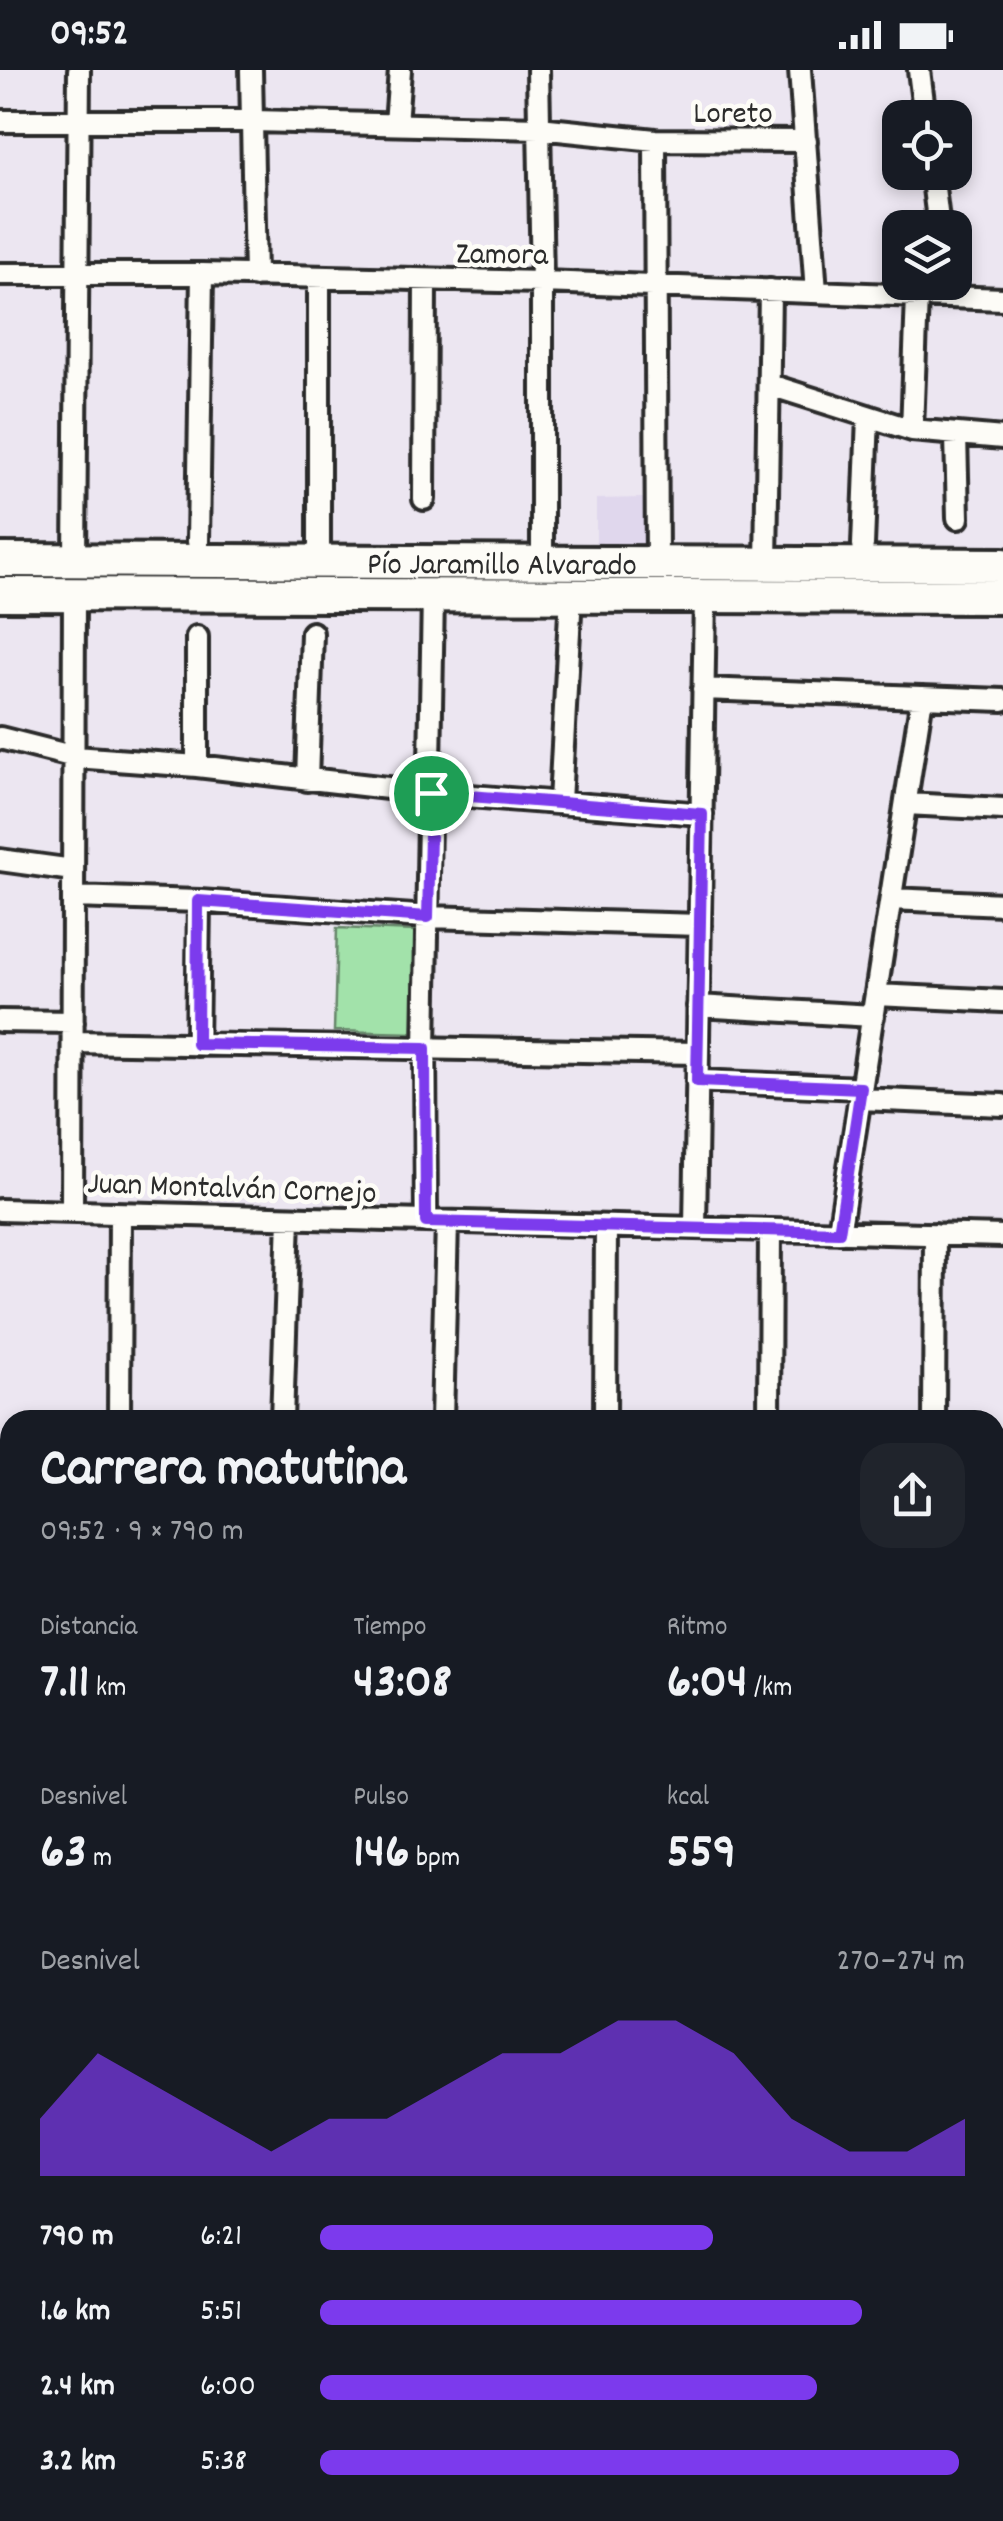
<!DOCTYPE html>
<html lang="es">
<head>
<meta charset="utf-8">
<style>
	:root { --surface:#171b24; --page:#20242c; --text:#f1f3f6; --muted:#9ea1a6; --accent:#7c3aed }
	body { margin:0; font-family:Dekko,sans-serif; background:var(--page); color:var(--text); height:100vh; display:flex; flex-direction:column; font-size:38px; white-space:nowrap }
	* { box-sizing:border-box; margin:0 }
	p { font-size:32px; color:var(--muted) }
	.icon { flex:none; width:55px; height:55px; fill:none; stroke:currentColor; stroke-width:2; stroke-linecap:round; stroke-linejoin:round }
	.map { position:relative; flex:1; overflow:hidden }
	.drawer { position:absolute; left:0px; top:1340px; width:1005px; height:1112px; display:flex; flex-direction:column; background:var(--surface); border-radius:30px 30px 0 0; box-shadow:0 5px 15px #0003 }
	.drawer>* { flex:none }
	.tools { position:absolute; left:882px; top:30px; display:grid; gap:20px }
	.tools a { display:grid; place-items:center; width:90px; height:90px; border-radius:20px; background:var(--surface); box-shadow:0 5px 15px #0003; font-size:50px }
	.pin { position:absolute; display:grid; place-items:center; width:85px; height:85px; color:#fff; margin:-42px; border:5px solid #fff; border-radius:50%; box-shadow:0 2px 10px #0007 }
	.round { display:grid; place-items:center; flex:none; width:105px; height:105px; border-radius:30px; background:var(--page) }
	.headline { display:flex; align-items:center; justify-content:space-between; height:170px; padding:0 40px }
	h1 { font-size:55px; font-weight:700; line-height:75px }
	.metrics { display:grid; grid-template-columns:repeat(3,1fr); gap:15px; height:170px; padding:10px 40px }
	.metrics div { display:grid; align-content:center }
	.metrics b { font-size:50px; font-weight:700 }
	.metrics small { font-size:28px; font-weight:400 }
	.metrics p { font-size:28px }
	.chart { height:280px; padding:20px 40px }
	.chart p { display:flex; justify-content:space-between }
	.chart svg { width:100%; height:180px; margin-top:10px; fill:var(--accent); opacity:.7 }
	ul { padding:0 40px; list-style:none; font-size:32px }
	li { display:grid; grid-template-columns:160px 120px 1fr; align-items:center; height:75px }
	li i { height:25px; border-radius:12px; background:var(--accent) }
	.status { display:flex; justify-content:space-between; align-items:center; height:70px; padding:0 50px; background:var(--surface); direction:ltr }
	.status svg { height:28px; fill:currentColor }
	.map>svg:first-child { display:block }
	.built { fill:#e0d7ed }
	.green { fill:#a2e2aa; stroke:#66866a; stroke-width:2.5 }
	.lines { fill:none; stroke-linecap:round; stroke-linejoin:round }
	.minor-casing { stroke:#2b2b2b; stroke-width:28 }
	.trunk-casing { stroke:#2b2b2b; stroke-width:40 }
	.minor { stroke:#fdfcf7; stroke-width:20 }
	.trunk { stroke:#fdfcf7; stroke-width:32 }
	.route-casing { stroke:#fff; stroke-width:20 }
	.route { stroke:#7c3aed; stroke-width:12 }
	.labels { text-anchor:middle; stroke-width:9; stroke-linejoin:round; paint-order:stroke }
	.street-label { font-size:32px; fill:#2b2b2b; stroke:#fdfcf7 }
</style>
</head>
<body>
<div class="status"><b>09:52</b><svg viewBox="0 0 49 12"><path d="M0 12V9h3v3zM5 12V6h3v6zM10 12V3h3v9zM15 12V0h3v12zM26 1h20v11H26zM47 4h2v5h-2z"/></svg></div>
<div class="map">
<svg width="1003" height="2451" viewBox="0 0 1003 2451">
	<rect width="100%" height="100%" fill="#ece6f1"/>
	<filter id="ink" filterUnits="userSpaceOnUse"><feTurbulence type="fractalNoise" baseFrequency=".01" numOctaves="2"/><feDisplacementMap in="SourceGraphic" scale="20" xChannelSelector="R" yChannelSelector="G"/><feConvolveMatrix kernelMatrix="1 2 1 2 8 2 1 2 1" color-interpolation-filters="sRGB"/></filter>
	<g filter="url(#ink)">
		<!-- built -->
		<path class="built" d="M643,428L644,478H596V429Z"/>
		<!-- green -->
		<path class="green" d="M337,858L417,861L415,963L334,961Z
			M10,1837V2442H994V2451H0V1848Z"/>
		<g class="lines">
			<defs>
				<path id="minor" d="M251,0L255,206
					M538,0L542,212V494
					M800,0L816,222
					M919,0L925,48
					M0,51H253L539,58L655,70L806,71
					M396,54L400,0
					M655,70L657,495
					M932,102L939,158
					M0,204H202L542,212L1003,229
					M319,207V492
					M770,315L912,360L1003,368
					M912,360L917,226
					M956,365L958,448
					M424,429L425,210
					M198,472L202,204
					M863,475L868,346
					M75,489L79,0
					M766,495L770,220
					M197,567V696
					M703,619L1003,630
					M0,668L75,687L197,696L431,723L702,744
					M307,710L312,563
					M560,732L571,524
					M906,734L1003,739
					M0,790L73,800
					M73,827L199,831L427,847L700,855
					M891,829L1003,834
					M876,925L1003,931
					M698,936L873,946
					M0,951L73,952
					M73,972L697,983
					M197,975L199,831
					M697,1011L861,1018
					M860,1029L1003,1035
					M0,1140L1003,1166
					M72,1142L74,524
					M426,1151L425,978L433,525
					M695,1158L705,525
					M839,1162L922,627
					M119,1350L120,1144
					M282,1350L289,1148
					M442,1350L447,1152
					M605,1350L606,1156
					M769,1350L770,1160
					M934,1350L935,1164
					M0,1397L10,1398
					M0,1576L10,1577
					M995,1593H1003
					M0,1639L10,1684
					M995,1766H1003
					M995,1938H1003
					M995,2116H1003
					M995,2357H1003
					M995,2390H1003"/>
				<g id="trunk">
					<path id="s1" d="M0,490L1003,495"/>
					<path d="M0,524L1003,527"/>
				</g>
			</defs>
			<!-- minor casing -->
			<use href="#minor" class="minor-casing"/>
			<!-- trunk casing -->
			<use href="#trunk" class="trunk-casing"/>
			<!-- minor -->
			<use href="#minor" class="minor"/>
			<!-- trunk -->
			<use href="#trunk" class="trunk"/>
		</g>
	</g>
	<g class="lines" filter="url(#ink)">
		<defs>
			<path id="route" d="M431,723L702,744L697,1011L861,1018L839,1162L426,1152L425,978L197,974L198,831L428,847Z"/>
		</defs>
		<!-- route casing -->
		<use href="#route" class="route-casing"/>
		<!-- route -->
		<use href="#route" class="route"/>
	</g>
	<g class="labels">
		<!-- street labels -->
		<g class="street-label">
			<text x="733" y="52">Loreto</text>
			<text transform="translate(502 182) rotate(1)" y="11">Zamora</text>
			<text dy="11" stroke="none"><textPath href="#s1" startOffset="502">Pío Jaramillo Alvarado</textPath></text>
			<text transform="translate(232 1116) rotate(2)" y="11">Juan Montalván Cornejo</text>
		</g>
	</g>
</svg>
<div class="tools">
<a><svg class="icon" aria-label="locate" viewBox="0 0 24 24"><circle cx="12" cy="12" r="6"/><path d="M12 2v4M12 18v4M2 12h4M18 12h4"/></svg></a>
<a><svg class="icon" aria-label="layers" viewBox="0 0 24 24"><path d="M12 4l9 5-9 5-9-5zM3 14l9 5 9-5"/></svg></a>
</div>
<div class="pin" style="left:431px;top:723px;background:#1e9e55"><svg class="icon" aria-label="arrive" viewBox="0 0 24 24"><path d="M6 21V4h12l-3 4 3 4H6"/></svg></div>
<section class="drawer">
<div class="headline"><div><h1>Carrera matutina</h1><p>09:52 · 9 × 790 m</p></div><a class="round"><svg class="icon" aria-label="share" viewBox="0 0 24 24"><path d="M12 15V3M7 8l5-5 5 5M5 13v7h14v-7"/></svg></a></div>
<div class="metrics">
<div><p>Distancia</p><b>7.11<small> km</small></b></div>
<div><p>Tiempo</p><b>43:08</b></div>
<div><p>Ritmo</p><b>6:04<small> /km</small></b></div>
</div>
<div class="metrics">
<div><p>Desnivel</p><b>63<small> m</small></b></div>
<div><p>Pulso</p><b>146<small> bpm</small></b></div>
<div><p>kcal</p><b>559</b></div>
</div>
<div class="chart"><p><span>Desnivel</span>270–274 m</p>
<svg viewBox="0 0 160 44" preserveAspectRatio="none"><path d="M0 44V30L10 14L20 22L30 30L40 38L50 30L60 30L70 22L80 14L90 14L100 6L110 6L120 14L130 30L140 38L150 38L160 30V44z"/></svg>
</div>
<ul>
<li><b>790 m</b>6:21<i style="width:61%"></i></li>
<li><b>1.6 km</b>5:51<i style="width:84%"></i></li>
<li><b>2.4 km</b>6:00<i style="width:77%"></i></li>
<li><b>3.2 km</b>5:38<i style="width:99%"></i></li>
</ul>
</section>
</div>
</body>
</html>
